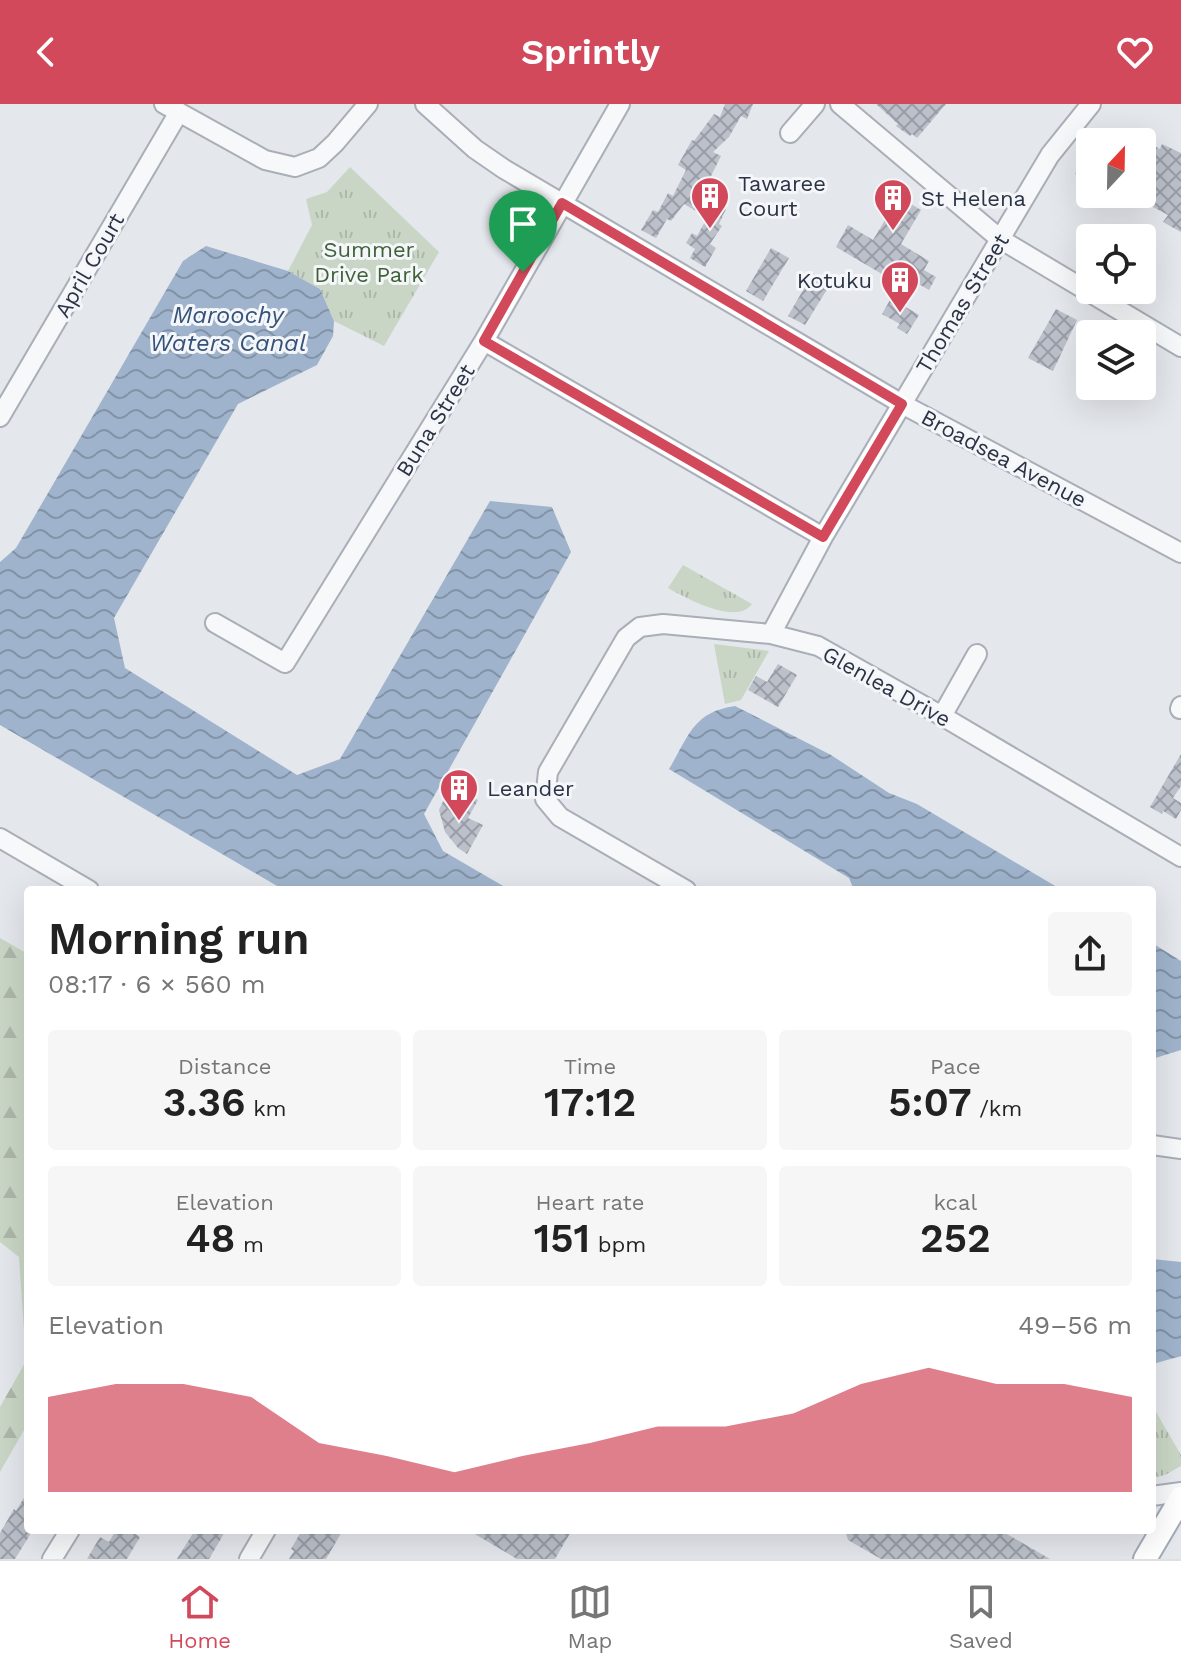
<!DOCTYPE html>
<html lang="en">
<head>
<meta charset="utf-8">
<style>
	:root { --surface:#fff; --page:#f6f6f6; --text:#222; --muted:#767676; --line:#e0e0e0; --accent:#d1495b }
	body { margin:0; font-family:"Work Sans",sans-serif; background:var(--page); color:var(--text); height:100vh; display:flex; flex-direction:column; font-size:30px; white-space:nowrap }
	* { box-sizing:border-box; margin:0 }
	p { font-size:26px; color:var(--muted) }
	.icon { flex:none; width:44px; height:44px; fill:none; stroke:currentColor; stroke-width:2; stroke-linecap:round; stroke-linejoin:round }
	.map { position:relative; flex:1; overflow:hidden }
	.drawer { position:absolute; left:24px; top:782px; width:1132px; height:648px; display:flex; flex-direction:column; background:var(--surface); border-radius:8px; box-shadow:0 8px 32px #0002 }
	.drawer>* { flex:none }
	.needle { width:52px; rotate:22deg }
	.controls { position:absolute; left:1076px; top:24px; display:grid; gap:16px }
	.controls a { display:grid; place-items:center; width:80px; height:80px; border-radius:8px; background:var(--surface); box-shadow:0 8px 32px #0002; font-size:40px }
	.pin { position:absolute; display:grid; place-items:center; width:68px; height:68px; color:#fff; margin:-82px -34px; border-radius:50% 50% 50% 0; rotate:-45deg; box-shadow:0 0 8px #0007 }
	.pin .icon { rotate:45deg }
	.round { display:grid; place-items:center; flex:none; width:84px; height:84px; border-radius:8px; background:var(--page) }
	.head { display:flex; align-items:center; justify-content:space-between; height:136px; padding:0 24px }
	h1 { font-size:44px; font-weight:600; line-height:60px }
	.metrics { display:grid; grid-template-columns:repeat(3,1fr); gap:12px; height:136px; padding:8px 24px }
	.metrics div { display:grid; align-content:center; border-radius:8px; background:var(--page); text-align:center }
	.metrics b { font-size:40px; font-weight:600 }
	.metrics small { font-size:22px; font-weight:400 }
	.metrics p { font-size:22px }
	.chart { height:224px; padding:16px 24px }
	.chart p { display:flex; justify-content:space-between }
	.chart svg { width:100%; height:144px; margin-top:8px; fill:var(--accent); opacity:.7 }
	header { display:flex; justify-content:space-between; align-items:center; height:104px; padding:0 24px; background:var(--accent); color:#fff; font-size:36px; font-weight:600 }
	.tabs { display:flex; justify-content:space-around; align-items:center; height:112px; border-top:2px solid var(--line); background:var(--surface); font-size:22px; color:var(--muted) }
	.tabs a { display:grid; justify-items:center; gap:4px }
	.tabs .current { color:var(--accent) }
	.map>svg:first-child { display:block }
	.grass { fill:url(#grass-tufts) }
	.forest { fill:url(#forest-firs) }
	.water { fill:url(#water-waves) }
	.building { fill:url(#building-cross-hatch) }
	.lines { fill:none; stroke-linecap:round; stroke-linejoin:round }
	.minor-casing { stroke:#a9aeb7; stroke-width:22 }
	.major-casing { stroke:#a3abb8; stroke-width:26 }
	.minor { stroke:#f7f8fa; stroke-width:18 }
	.major { stroke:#fff; stroke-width:22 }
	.route-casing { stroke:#fff; stroke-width:16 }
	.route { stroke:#d1495b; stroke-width:10 }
	.labels { text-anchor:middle; stroke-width:6; stroke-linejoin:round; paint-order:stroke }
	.poi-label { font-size:22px; fill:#2b3445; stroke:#f4f6f9; text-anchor:start }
	.park-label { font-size:22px; fill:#3f6138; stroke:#f4f6f9 }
	.street-label { font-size:22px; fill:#2b3445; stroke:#f4f6f9 }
	.water-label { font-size:24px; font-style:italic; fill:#34527a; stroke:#f4f6f9 }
</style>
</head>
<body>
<header><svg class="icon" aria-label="back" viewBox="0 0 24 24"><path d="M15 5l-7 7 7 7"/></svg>Sprintly<svg class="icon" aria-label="heart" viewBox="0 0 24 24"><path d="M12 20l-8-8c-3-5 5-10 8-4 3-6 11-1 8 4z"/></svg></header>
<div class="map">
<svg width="1181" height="1455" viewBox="0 0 1181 1455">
	<defs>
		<pattern id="grass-tufts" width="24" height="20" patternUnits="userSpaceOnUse" patternTransform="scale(2)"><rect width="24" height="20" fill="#c9d6c5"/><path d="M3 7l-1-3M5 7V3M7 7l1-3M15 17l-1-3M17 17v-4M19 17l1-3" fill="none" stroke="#adb8ab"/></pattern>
		<pattern id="forest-firs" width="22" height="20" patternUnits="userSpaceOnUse" patternTransform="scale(2)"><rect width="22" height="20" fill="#c9d6c5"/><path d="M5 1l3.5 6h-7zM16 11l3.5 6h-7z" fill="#adb8ab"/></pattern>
		<pattern id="water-waves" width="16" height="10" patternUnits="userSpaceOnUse" patternTransform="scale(2)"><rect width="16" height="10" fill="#9fb4cc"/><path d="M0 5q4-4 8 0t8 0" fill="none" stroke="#8293a7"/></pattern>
		<pattern id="building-cross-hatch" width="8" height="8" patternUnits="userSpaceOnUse" patternTransform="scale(2)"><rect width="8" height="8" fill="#bbc0ca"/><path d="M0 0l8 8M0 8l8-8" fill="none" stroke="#989da6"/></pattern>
	</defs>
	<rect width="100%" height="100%" fill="#e4e7ec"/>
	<!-- grass -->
	<path class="grass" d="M350,63L439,148L384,242L334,217L320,185L288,167L312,121L306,95L327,88Z
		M683,461L752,500C736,522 686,494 668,484Z
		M714,540L769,547L741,596L725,600Z
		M1152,1301L1181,1351V1362L1165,1371L1152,1374Z"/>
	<!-- forest -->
	<path class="forest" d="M0,834L28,850V1319L0,1368V1303L26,1257L19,1153L0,1138Z"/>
	<!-- water -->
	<path class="water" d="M206,142L288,167L320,185L334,217L333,232L317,261L238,300L114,514L125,564L297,671L340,655L490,397L552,403L571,448L424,710L443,747L510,786H284L0,621V458L16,444L183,157Z
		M735,602L831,651L889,689L917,700L1062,786H854L849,774L669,665C689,632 693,608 735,602Z
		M1152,839L1181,857V946L1152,955Z
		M1152,1155L1181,1158V1252L1153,1260Z"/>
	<!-- building -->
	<path class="building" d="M725,0H753L747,15L741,12L729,33L713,48L721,52L703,88L722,97L720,102L726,105L719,120L722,122L710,140L716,144L705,163L690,154L695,145L686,139L692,129L697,132L707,114L703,111L684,100L671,117L667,115L656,134L641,126L653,106L658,108L668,89L673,92L686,66L678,61L692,36L694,37L714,10L720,13Z
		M876,0H946L917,34L912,30L910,32L896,22L898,20Z
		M1113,26L1135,38H1106Z
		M1142,35L1160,45L1162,40L1181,49V128L1163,118L1168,111L1142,97Z
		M1090,44V78L1075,70Z
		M899,93L921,106L901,140L929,157L924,166L936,173L929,186L917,179L904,202L919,211L907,230L897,224L900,220L882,210L898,182L891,178L892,176L836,143L848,121L873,136Z
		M771,144L789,154L763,197L746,187Z
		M813,169L831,179L805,221L788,212Z
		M1056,205L1077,216L1053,267L1028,254Z
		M778,560L797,571L778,603L748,586L756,572L767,578Z
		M1181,650V682L1173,694L1181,699V706L1176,715L1163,707L1162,710L1150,703Z
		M451,680L478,696L468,714L483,721L467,750L458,744L445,728L439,706Z
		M28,1387V1426H33L15,1455H0V1429L14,1405L16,1407Z
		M116,1426H129L140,1433L127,1455H87L100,1433L109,1438Z
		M195,1426H226L209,1455H177Z
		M302,1426H343L326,1455H289L294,1447L291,1445Z
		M468,1426H572L555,1455H517Z
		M845,1426H1000L1050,1455H881L848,1436Z"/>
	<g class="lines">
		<defs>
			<path id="minor" d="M164,0L265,56L295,63L319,54L335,39L368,0
				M425,0L475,45L504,65L902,300L1181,449
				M840,0L1000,135L1181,243
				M790,29L815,0
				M484,237L823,433
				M0,313L179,8
				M215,519L285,559L484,237L620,0
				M771,530L823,433L1050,51L1091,0
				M1180,605L1181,602
				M942,612L977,550
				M0,734L89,786
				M686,786L560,713L545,695L548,668L626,534L640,523L663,520L771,530L818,542L942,612L1181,753
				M1152,1041L1181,1045
				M1152,1392L1181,1388
				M52,1455L70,1426
				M249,1455L266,1426"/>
			<path id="major" d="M1145,1455L1181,1394"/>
		</defs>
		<!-- minor casing -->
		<use href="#minor" class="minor-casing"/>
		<!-- major casing -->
		<use href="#major" class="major-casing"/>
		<!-- minor -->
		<use href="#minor" class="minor"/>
		<!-- major -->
		<use href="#major" class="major"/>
	</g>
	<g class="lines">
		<defs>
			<path id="route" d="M562,99L902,300L823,433L484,237Z"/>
		</defs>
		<!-- route casing -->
		<use href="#route" class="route-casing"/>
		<!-- route -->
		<use href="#route" class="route"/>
	</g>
	<!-- icons -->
	<defs>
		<symbol id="building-pin" viewBox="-11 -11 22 30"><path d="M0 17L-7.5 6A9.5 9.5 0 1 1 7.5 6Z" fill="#d1495b" stroke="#f4f6f9"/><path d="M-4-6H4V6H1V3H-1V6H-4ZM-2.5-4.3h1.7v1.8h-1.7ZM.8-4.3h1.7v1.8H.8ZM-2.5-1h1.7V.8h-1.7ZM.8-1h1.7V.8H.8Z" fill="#fff"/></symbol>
	</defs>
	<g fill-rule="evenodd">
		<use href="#building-pin" x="688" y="70" width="44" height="60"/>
		<use href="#building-pin" x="871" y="72" width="44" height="60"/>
		<use href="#building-pin" x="878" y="154" width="44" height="60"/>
		<use href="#building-pin" x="437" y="662" width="44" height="60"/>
	</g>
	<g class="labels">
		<!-- poi labels -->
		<g class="poi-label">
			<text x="738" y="87">Tawaree<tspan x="738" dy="25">Court</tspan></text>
			<text x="921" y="102">St Helena</text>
			<text x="872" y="184" text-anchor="end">Kotuku</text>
			<text x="487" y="692">Leander</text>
		</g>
		<!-- park labels -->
		<g class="park-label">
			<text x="369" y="153">Summer<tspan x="369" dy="25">Drive Park</tspan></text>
		</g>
		<!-- street labels -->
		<g class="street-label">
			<text transform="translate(89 161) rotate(-60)" y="8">April Court</text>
			<text transform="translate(962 199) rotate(-59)" y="8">Thomas Street</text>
			<text transform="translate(435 316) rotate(-58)" y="8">Buna Street</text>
			<text transform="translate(1004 354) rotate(28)" y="8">Broadsea Avenue</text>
			<text transform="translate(887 582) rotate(29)" y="8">Glenlea Drive</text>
		</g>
		<!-- water labels -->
		<g class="water-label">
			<text x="228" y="219">Maroochy<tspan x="228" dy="28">Waters Canal</tspan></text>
		</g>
	</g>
</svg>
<div class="controls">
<a><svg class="needle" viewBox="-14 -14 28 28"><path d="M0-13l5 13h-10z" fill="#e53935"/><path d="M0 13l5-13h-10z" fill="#767676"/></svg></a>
<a><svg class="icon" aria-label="locate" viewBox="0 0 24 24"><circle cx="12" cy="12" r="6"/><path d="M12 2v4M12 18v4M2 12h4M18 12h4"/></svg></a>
<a><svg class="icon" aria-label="layers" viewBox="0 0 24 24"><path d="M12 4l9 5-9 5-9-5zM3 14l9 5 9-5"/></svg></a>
</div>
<div class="pin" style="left:523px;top:168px;background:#1e9e55"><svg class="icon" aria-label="arrive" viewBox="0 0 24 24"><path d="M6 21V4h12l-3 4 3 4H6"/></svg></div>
<section class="drawer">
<div class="head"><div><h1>Morning run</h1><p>08:17 · 6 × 560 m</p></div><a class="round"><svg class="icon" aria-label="share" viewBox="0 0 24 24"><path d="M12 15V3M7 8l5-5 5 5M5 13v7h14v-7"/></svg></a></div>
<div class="metrics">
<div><p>Distance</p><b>3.36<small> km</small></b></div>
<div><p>Time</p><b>17:12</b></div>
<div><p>Pace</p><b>5:07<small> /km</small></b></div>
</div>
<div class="metrics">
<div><p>Elevation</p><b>48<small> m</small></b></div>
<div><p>Heart rate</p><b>151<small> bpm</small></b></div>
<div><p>kcal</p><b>252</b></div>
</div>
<div class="chart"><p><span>Elevation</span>49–56 m</p>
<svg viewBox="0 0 160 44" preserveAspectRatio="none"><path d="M0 44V15L10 11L20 11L30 15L40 29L50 33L60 38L70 33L80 29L90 24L100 24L110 20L120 11L130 6L140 11L150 11L160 15V44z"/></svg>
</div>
</section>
</div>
<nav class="tabs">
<a class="current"><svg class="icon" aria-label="home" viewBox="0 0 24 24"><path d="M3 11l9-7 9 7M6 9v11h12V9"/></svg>Home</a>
<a><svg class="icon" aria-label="map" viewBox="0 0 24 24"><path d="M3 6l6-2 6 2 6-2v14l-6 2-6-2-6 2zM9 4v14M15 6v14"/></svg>Map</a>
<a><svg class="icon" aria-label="saved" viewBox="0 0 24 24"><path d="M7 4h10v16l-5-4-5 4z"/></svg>Saved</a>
</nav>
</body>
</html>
